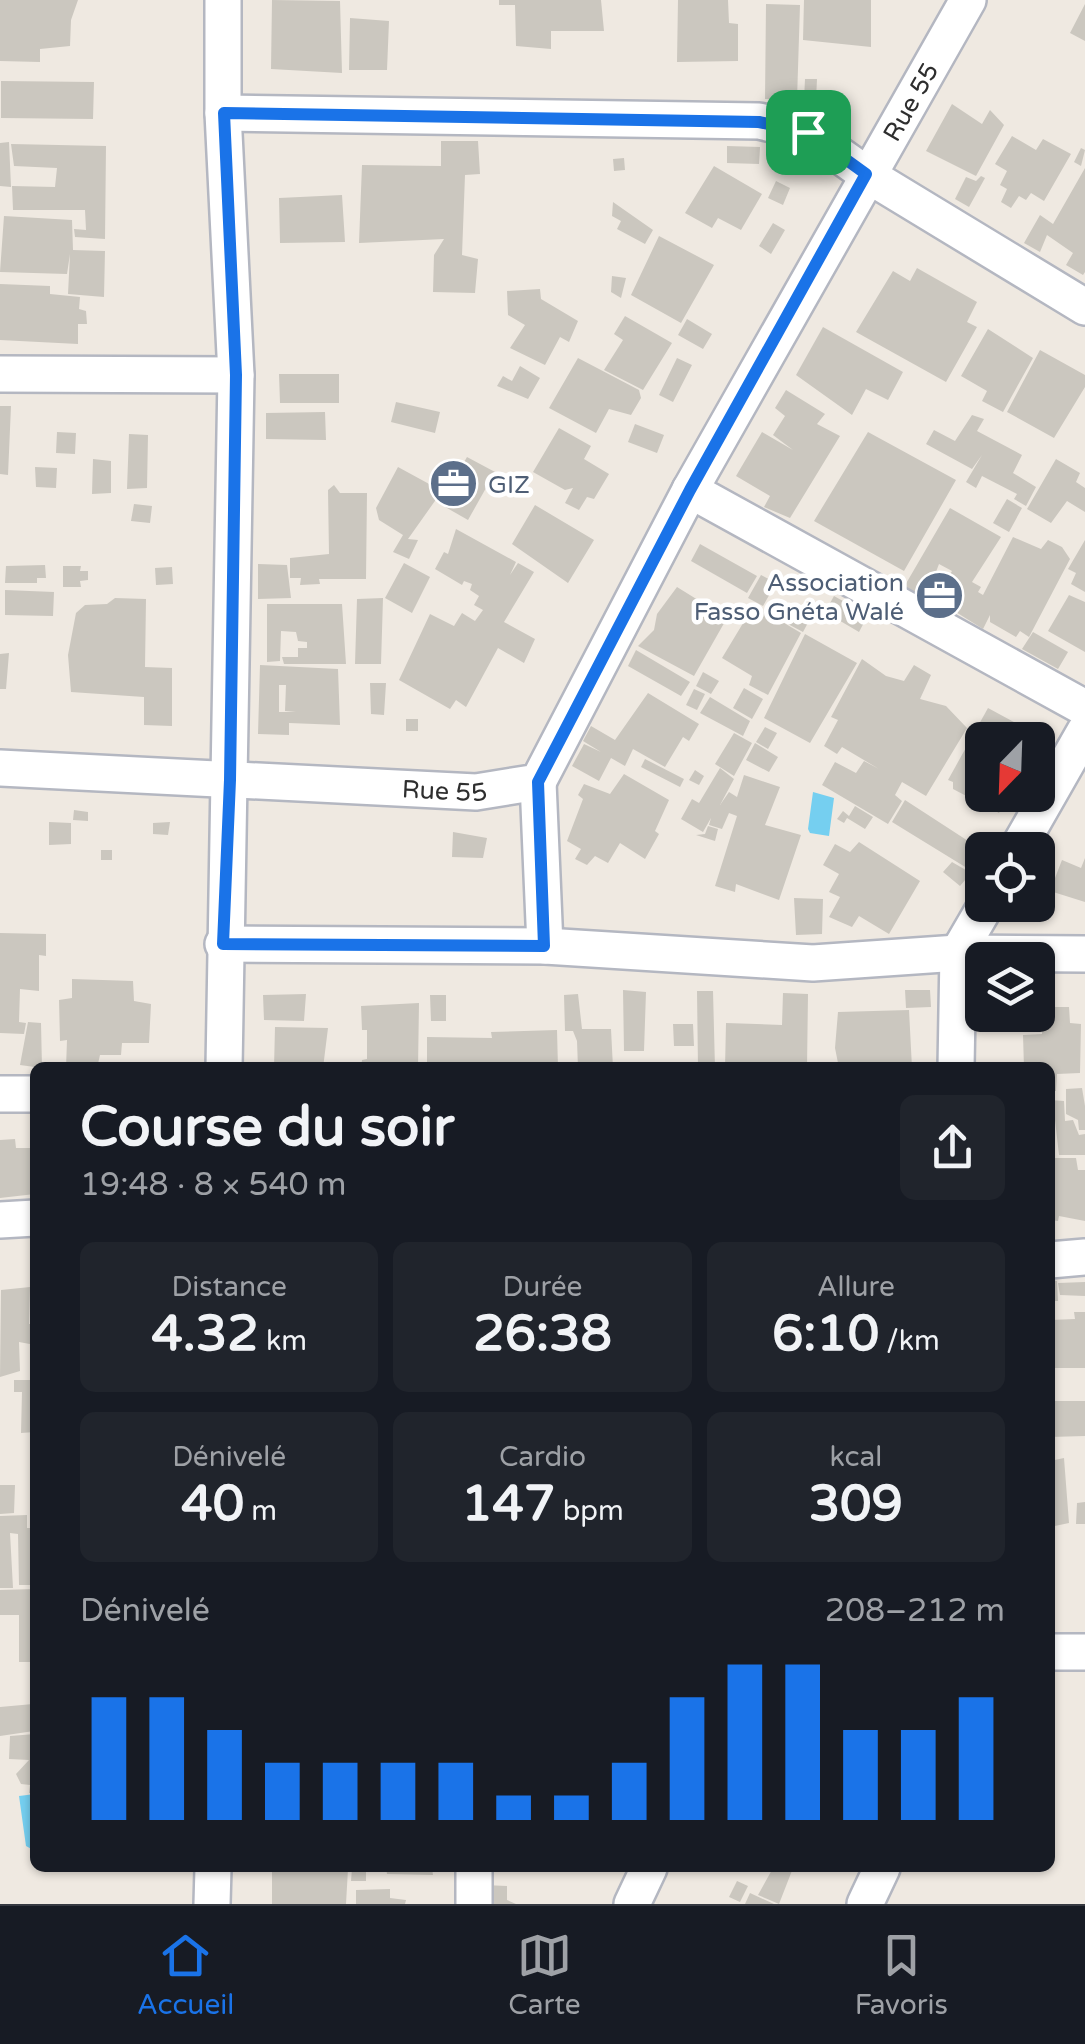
<!DOCTYPE html>
<html lang="fr">
<head>
<meta charset="utf-8">
<style>
	:root { --surface:#171b24; --page:#20242c; --text:#f1f3f6; --muted:#9ea1a6; --line:#363941; --accent:#1a73e8 }
	body { margin:0; font-family:"Varela Round",sans-serif; background:var(--page); color:var(--text); height:100vh; display:flex; flex-direction:column; font-size:38px; white-space:nowrap }
	* { box-sizing:border-box; margin:0 }
	p { font-size:32px; color:var(--muted) }
	.icon { flex:none; width:55px; height:55px; fill:none; stroke:currentColor; stroke-width:2; stroke-linecap:round; stroke-linejoin:round }
	.map { position:relative; flex:1; overflow:hidden }
	.sheet { position:absolute; left:30px; top:1062px; width:1025px; height:810px; display:flex; flex-direction:column; background:var(--surface); border-radius:15px; box-shadow:0 2px 8px #0004 }
	.sheet>* { flex:none }
	.needle { width:65px; rotate:203deg }
	.controls { position:absolute; left:965px; top:722px; display:grid; gap:20px }
	.controls a { display:grid; place-items:center; width:90px; height:90px; border-radius:15px; background:var(--surface); box-shadow:0 2px 8px #0004; font-size:50px }
	.pin { position:absolute; display:grid; place-items:center; width:85px; height:85px; color:#fff; margin:-42px; border-radius:20px; box-shadow:0 5px 15px #0006 }
	.round { display:grid; place-items:center; flex:none; width:105px; height:105px; border-radius:15px; background:var(--page) }
	.headline { display:flex; align-items:center; justify-content:space-between; height:170px; padding:0 50px }
	h1 { font-size:55px; font-weight:700; line-height:75px }
	.stats { display:grid; grid-template-columns:repeat(3,1fr); gap:15px; height:170px; padding:10px 50px }
	.stats div { display:grid; align-content:center; border-radius:15px; background:var(--page); text-align:center }
	.stats b { font-size:50px; font-weight:700 }
	.stats small { font-size:28px; font-weight:400 }
	.stats p { font-size:28px }
	.chart { height:280px; padding:20px 50px }
	.chart p { display:flex; justify-content:space-between }
	.chart svg { width:100%; height:180px; margin-top:10px; stroke:var(--accent); stroke-width:6 }
	.tabs { display:flex; justify-content:space-around; align-items:center; height:140px; border-top:2px solid var(--line); background:var(--surface); font-size:28px; color:var(--muted) }
	.tabs a { display:grid; justify-items:center; gap:5px }
	.tabs .current { color:var(--accent) }
	.map>svg:first-child { display:block }
	.water { fill:#75cff0 }
	.building { fill:#cbc7bf; fill-rule:evenodd }
	.lines { fill:none; stroke-linecap:round; stroke-linejoin:round }
	.street-casing { stroke:#b4b7c1; stroke-width:40 }
	.street { stroke:#fff; stroke-width:35 }
	.route-casing { stroke:#fff; stroke-width:20 }
	.route { stroke:#1a73e8; stroke-width:12 }
	.labels { text-anchor:middle; stroke-width:9; stroke-linejoin:round; paint-order:stroke }
	.street-label { font-size:25px; fill:#2e2e2e; stroke:#fff }
	.service-label { font-size:25px; fill:#4e5e75; stroke:#fff; text-anchor:start }
</style>
</head>
<body>
<div class="map">
<svg width="1085" height="1904" viewBox="0 0 1085 1904">
	<rect width="100%" height="100%" fill="#efe9e1"/>
	<!-- water -->
	<path class="water" d="M813,792L834,798L829,836L810,833L808,829Z
		M35,1794V1851L26,1846L19,1796Z"/>
	<!-- building -->
	<path class="building" d="M0,0H78L71,20L70,46L40,49V62L0,61Z
		M272,0L340,1L342,73L271,69Z
		M499,0H601L604,31H551V49L516,46L515,5H499Z
		M678,0H728L729,23L738,24V61L677,62Z
		M804,0H871V47L803,40Z
		M766,4L800,5L797,100L765,99Z
		M1085,4V41L1070,33Z
		M350,18L389,21L387,70H349Z
		M805,79H817L816,100H804Z
		M1,81L94,82L93,119L1,118Z
		M952,104L982,124L990,110L1004,125L976,176L926,151Z
		M1012,136L1036,150L1043,139L1071,154L1044,201L1031,193L1026,200L1019,196L1011,208L1001,202L1007,189L1000,185L1007,171L995,164Z
		M441,141H478L480,174L465,175L462,255L478,259L475,293L433,292L434,255L444,239L359,243L362,165L441,166Z
		M9,142L11,187L0,186V143Z
		M11,144L106,146L105,239L75,237L74,229L86,230L85,210H13L12,186L55,187L57,168L14,166Z
		M727,146L760,147L759,164L727,163Z
		M1081,148L1085,150L1081,166L1074,162Z
		M624,158L625,170L614,171L613,159Z
		M714,166L762,194L741,230L718,218L712,228L685,213Z
		M1085,168V272L1083,275L1066,265L1073,253L1047,235L1040,252L1024,243L1040,215L1053,224Z
		M981,176L985,178L969,207L955,199L966,177L976,181Z
		M776,181L790,188L783,205L768,198Z
		M342,195L345,242L280,243L279,198Z
		M613,202L653,230L645,244L617,229L621,221L612,216Z
		M4,216L72,220L73,250L105,251L104,297L68,294L70,254L67,274L0,272Z
		M773,223L785,230L771,254L759,246Z
		M659,236L714,265L681,323L631,295Z
		M917,268L977,302L967,322L977,327L946,382L856,332L893,271L910,281Z
		M612,276L626,278L621,298L611,292Z
		M0,284L50,286V294L80,297L79,309L86,311L87,324H78V344L0,340Z
		M540,289L541,299L578,321L569,342L560,337L545,365L510,348L525,325L508,315L507,291Z
		M625,316L672,343L643,390L604,370L623,340L614,334Z
		M687,319L712,334L703,349L678,335Z
		M823,327L903,372L888,400L866,389L852,415L796,375Z
		M988,329L1033,358L1003,412L982,401L987,391L961,376Z
		M1040,350L1085,375V387L1054,438L1007,412Z
		M578,358L639,390L641,398L631,415L609,409L596,433L549,408Z
		M677,358L692,365L673,402L659,395Z
		M520,366L540,378L528,399L497,386L503,376L512,381Z
		M279,374H339V403H280Z
		M786,390L825,414L817,424L840,436L790,518L764,507L770,496L736,476L762,432L793,450L773,435L785,416L775,408Z
		M396,402L440,412L435,433L391,422Z
		M0,406H11L8,475L0,474Z
		M325,412L326,440L266,439V413Z
		M972,415L984,419L977,431L1022,455L1013,473L1036,487L1026,506L1014,499L1017,494L982,476L976,488L966,482L982,455L972,469L926,444L934,430L955,441Z
		M635,424L664,435L657,453L628,442Z
		M559,428L591,446L584,459L609,474L594,499L587,497L579,510L565,503L573,488L565,490L533,472Z
		M57,432L76,433L75,454L56,453Z
		M868,432L956,480L904,571L814,521Z
		M129,434L148,435L147,488L127,489Z
		M467,457L495,472L468,520L440,504Z
		M93,459L111,461V493L92,494Z
		M1056,459L1080,473L1076,482L1085,488V512L1067,501L1051,523L1027,509Z
		M35,467L57,468L56,488L36,487Z
		M398,467L442,491L408,539L418,540L409,559L393,552L403,535L379,520L376,508Z
		M334,485L340,493H367L366,579H319L320,584L300,585L301,578H290V558L329,554L328,490Z
		M1007,499L1022,508L1009,532L993,523Z
		M134,504L152,506L150,523L131,521Z
		M535,505L594,540L568,583L512,544Z
		M950,508L1001,537L972,582L981,587L978,592L983,595L1013,537L1041,549L1048,540L1062,547L1070,559L1029,637L1020,631L1016,637L990,622V615L983,629L935,599L952,571L939,564L926,598L904,587Z
		M456,529L516,562L510,575L518,563L534,572L504,622L535,639L524,663L498,648L466,707L456,700L450,709L399,680L430,614L454,626L462,613L475,621L483,610L474,605L479,596L470,590L472,584L464,581L462,585L435,569L444,552L448,554Z
		M1085,540V592L1071,584L1076,573L1068,569Z
		M700,544L757,576L747,593L691,561Z
		M404,563L430,577L412,613L385,598Z
		M258,564L287,565L291,598L258,599Z
		M45,565L46,578H37V583H5L6,566Z
		M63,566H81L80,571H88V580L80,581L81,587H63Z
		M172,567L173,584L156,585L155,568Z
		M761,575L776,583L763,606L748,598Z
		M677,587L727,618L694,676L638,646L654,630L657,614Z
		M5,590L54,592L53,616L5,615Z
		M1069,595L1085,602V652L1048,631Z
		M834,596L868,615L859,632L825,612Z
		M115,598L146,599L145,667L172,668V726L144,725V697L71,692L68,655L76,613L85,605L107,604Z
		M383,598L381,664H355L357,599Z
		M267,604H342L346,664H284L282,657H298V648H307V642L298,641L296,632L281,631L280,661L267,662Z
		M754,605L801,633L768,695L749,685L752,676L722,658Z
		M794,609L810,619L803,632L786,623Z
		M1033,632L1068,652L1058,669L1022,649Z
		M805,634L857,663L810,743L764,718Z
		M636,650L690,682L681,696L628,666Z
		M9,653L6,689H0V654Z
		M862,659L886,676L904,681L914,665L931,675L920,699L946,706L967,728L926,796L902,782L895,795L902,801L888,824L822,785L835,762L856,773L864,761L879,769L842,747L837,754L824,746L838,720L831,717Z
		M260,665L338,669L340,725L289,723V735L258,734ZM279,685H286L285,711L296,712H279Z
		M703,672L719,681L711,694L696,686Z
		M370,683H386L384,715L371,714Z
		M744,688L763,699L752,719L733,708Z
		M694,689L705,694L697,710L686,705Z
		M648,693L699,724L689,741L683,737L665,767L633,749L625,766L611,758L599,781L572,766L584,744L601,752L583,741L591,726L615,740Z
		M710,697L750,721L743,736L700,713Z
		M988,708L1047,740L1038,757V740H982V795H1010L999,813L953,789V782L948,780Z
		M406,719H418V731H406Z
		M765,727L777,733L768,749L756,742Z
		M734,733L752,743L734,776L715,764Z
		M1049,740L1056,744L1051,757L1042,752Z
		M755,743L778,757L769,772L746,760Z
		M645,759L684,779L680,787L641,767Z
		M720,768L734,779L720,805L729,792L737,797L744,775L780,787L765,825L801,835L779,900L736,884L735,892L715,886L737,816L729,813L722,829L709,825L711,818L703,832L681,819L692,799L699,803Z
		M695,770L704,776L699,785L689,780Z
		M624,774L669,800L655,831L659,834L645,859L620,843L608,863L595,856L587,865L575,859L581,849L567,841L583,799L578,795L584,784L610,794Z
		M905,800L982,850L975,873L892,822Z
		M855,806L873,817L865,829L847,818L844,823L837,819L843,811L849,816Z
		M74,810L88,812V821L73,820Z
		M49,822L71,823V844L49,845Z
		M170,822L168,835L153,834V823Z
		M708,826L718,829L715,841L696,835L705,834Z
		M453,832L487,838L483,858L452,857Z
		M859,842L920,881L889,934L859,916L852,927L829,917L840,897L829,892L839,874L823,865L835,844L850,852Z
		M101,850H112V860H101Z
		M1085,858V902L1050,891L1062,860L1081,868Z
		M952,862L971,873L960,886L943,872Z
		M794,898L823,899L822,934L796,935Z
		M0,933L46,934V956L39,955V991L20,989L19,1022L26,1023L24,1034L0,1033Z
		M72,979L133,981L134,1001L151,1004L149,1043H122L121,1055H100L97,1068H66L67,1040L60,1041L59,1000L72,998Z
		M623,990L646,992L644,1051H624Z
		M905,990H930L931,1007L906,1008Z
		M697,991H713L715,1068H698Z
		M783,993L808,994L807,1068H725L726,1023L782,1025Z
		M306,994L304,1021L264,1020L263,995Z
		M578,994L582,1029H611L613,1068H578L577,1041L573,1031H565L564,995Z
		M430,995H446V1021H431Z
		M419,1003L418,1068H361L362,1060L367,1059V1030H362L361,1006Z
		M1043,1007H1069L1070,1023L1081,1024L1080,1073L1057,1074L1056,1091H1050V1068H1024L1023,1035L1042,1034Z
		M909,1010L912,1068H839L835,1048L838,1012Z
		M28,1022L41,1023L42,1068L20,1065Z
		M673,1024H693L694,1046H674Z
		M275,1027L328,1028L323,1068H274Z
		M557,1030L558,1068H427V1037L492,1038L491,1032Z
		M1082,1088L1085,1106V1130H1079L1078,1120L1066,1114V1089Z
		M1050,1100L1064,1101L1065,1121L1073,1120L1079,1135L1085,1134V1155H1059L1055,1120V1155H1050Z
		M15,1139L16,1148H32L35,1194L0,1198V1140Z
		M1050,1158H1076L1078,1170H1085V1221L1059,1216L1058,1221L1050,1220Z
		M1050,1280L1057,1281L1058,1301H1050Z
		M1085,1282V1296L1060,1295L1058,1283Z
		M30,1287L29,1324H35V1345L19,1342L20,1371L0,1377L1,1290Z
		M1074,1312H1085V1368H1050V1320L1075,1319Z
		M14,1380H35V1432L21,1433L22,1392H14Z
		M1050,1401H1085V1436L1050,1437Z
		M1064,1458L1069,1523L1050,1527V1461Z
		M0,1485H15L14,1513L0,1514Z
		M1085,1502V1524H1076L1077,1503Z
		M27,1515V1528H35V1585H19L18,1534L10,1533L13,1588H0V1516Z
		M35,1589V1662H19V1615H0V1590Z
		M33,1704L34,1731L0,1736V1707Z
		M35,1734V1793H29L30,1785L21,1784L16,1774L29,1760L9,1759L10,1736Z
		M272,1868L348,1869L346,1904H272Z
		M352,1868L366,1869V1881H351Z
		M386,1868H432L433,1875L387,1874Z
		M773,1868H793L779,1904L758,1895Z
		M737,1881L748,1886L740,1902L729,1897Z
		M484,1885L507,1886V1900L516,1904H483Z
		M390,1889V1898L406,1900L405,1904H356V1890Z
		M750,1893L774,1904H745Z"/>
	<g class="lines">
		<defs>
			<g id="street">
				<path d="M223,0V113L236,375L224,1068"/>
				<path d="M223,113L759,121L807,132L866,174L1085,307"/>
				<path d="M0,374L236,375"/>
				<path d="M690,490L1085,708"/>
				<path id="s1" d="M0,768L476,792L538,782L690,490L968,0"/>
				<path d="M538,782L545,946"/>
				<path d="M1017,850L1085,731"/>
				<path d="M223,944L545,946L813,963L958,953L1085,954"/>
				<path d="M956,1068L958,953L986,905"/>
				<path d="M0,1094H35"/>
				<path d="M0,1220L35,1218"/>
				<path d="M1050,1260L1085,1257"/>
				<path d="M1050,1652H1085"/>
				<path d="M474,1868V1904"/>
				<path d="M212,1904L213,1868"/>
				<path d="M632,1904L649,1868"/>
				<path d="M865,1904L882,1868"/>
			</g>
		</defs>
		<!-- street casing -->
		<use href="#street" class="street-casing"/>
		<!-- street -->
		<use href="#street" class="street"/>
	</g>
	<g class="lines">
		<defs>
			<path id="route" d="M224,113L759,122L808,132L866,174L690,490L538,782L544,946L223,944L230,780L236,375Z"/>
		</defs>
		<!-- route casing -->
		<use href="#route" class="route-casing"/>
		<!-- route -->
		<use href="#route" class="route"/>
	</g>
	<!-- icons -->
	<defs>
		<symbol id="office-disc" viewBox="-11 -11 22 22"><circle r="9.5" fill="#5c6f8a" stroke="#fff"/><path d="M-6-3h4V-5.5h4V-3h4V5H-6ZM-1-4.5V-3h2v-1.5ZM-6 0V1H6V0Z" fill="#fff"/></symbol>
	</defs>
	<g fill-rule="evenodd">
		<use href="#office-disc" x="426" y="456" width="55" height="55"/>
		<use href="#office-disc" x="912" y="568" width="55" height="55"/>
	</g>
	<g class="labels">
		<!-- street labels -->
		<g class="street-label">
			<text dy="9" stroke="none"><textPath href="#s1" startOffset="1315">Rue 55</textPath></text>
			<text dy="9" stroke="none"><textPath href="#s1" startOffset="445">Rue 55</textPath></text>
		</g>
		<!-- service labels -->
		<g class="service-label">
			<text x="488" y="493">GIZ</text>
			<text x="904" y="591" text-anchor="end">Association<tspan x="904" dy="29">Fasso Gnéta Walé</tspan></text>
		</g>
	</g>
</svg>
<div class="controls">
<a><svg class="needle" viewBox="-14 -14 28 28"><path d="M0-13l5 13h-10z" fill="#e53935"/><path d="M0 13l5-13h-10z" fill="#9ea1a6"/></svg></a>
<a><svg class="icon" aria-label="locate" viewBox="0 0 24 24"><circle cx="12" cy="12" r="6"/><path d="M12 2v4M12 18v4M2 12h4M18 12h4"/></svg></a>
<a><svg class="icon" aria-label="layers" viewBox="0 0 24 24"><path d="M12 4l9 5-9 5-9-5zM3 14l9 5 9-5"/></svg></a>
</div>
<div class="pin" style="left:808px;top:132px;background:#1e9e55"><svg class="icon" aria-label="arrive" viewBox="0 0 24 24"><path d="M6 21V4h12l-3 4 3 4H6"/></svg></div>
<section class="sheet">
<div class="headline"><div><h1>Course du soir</h1><p>19:48 · 8 × 540 m</p></div><a class="round"><svg class="icon" aria-label="share" viewBox="0 0 24 24"><path d="M12 15V3M7 8l5-5 5 5M5 13v7h14v-7"/></svg></a></div>
<div class="stats">
<div><p>Distance</p><b>4.32<small> km</small></b></div>
<div><p>Durée</p><b>26:38</b></div>
<div><p>Allure</p><b>6:10<small> /km</small></b></div>
</div>
<div class="stats">
<div><p>Dénivelé</p><b>40<small> m</small></b></div>
<div><p>Cardio</p><b>147<small> bpm</small></b></div>
<div><p>kcal</p><b>309</b></div>
</div>
<div class="chart"><p><span>Dénivelé</span>208–212 m</p>
<svg viewBox="0 0 160 44" preserveAspectRatio="none"><path d="M5 44V14M15 44V14M25 44V22M35 44V30M45 44V30M55 44V30M65 44V30M75 44V38M85 44V38M95 44V30M105 44V14M115 44V6M125 44V6M135 44V22M145 44V22M155 44V14"/></svg>
</div>
</section>
</div>
<nav class="tabs">
<a class="current"><svg class="icon" aria-label="home" viewBox="0 0 24 24"><path d="M3 11l9-7 9 7M6 9v11h12V9"/></svg>Accueil</a>
<a><svg class="icon" aria-label="map" viewBox="0 0 24 24"><path d="M3 6l6-2 6 2 6-2v14l-6 2-6-2-6 2zM9 4v14M15 6v14"/></svg>Carte</a>
<a><svg class="icon" aria-label="saved" viewBox="0 0 24 24"><path d="M7 4h10v16l-5-4-5 4z"/></svg>Favoris</a>
</nav>
</body>
</html>
